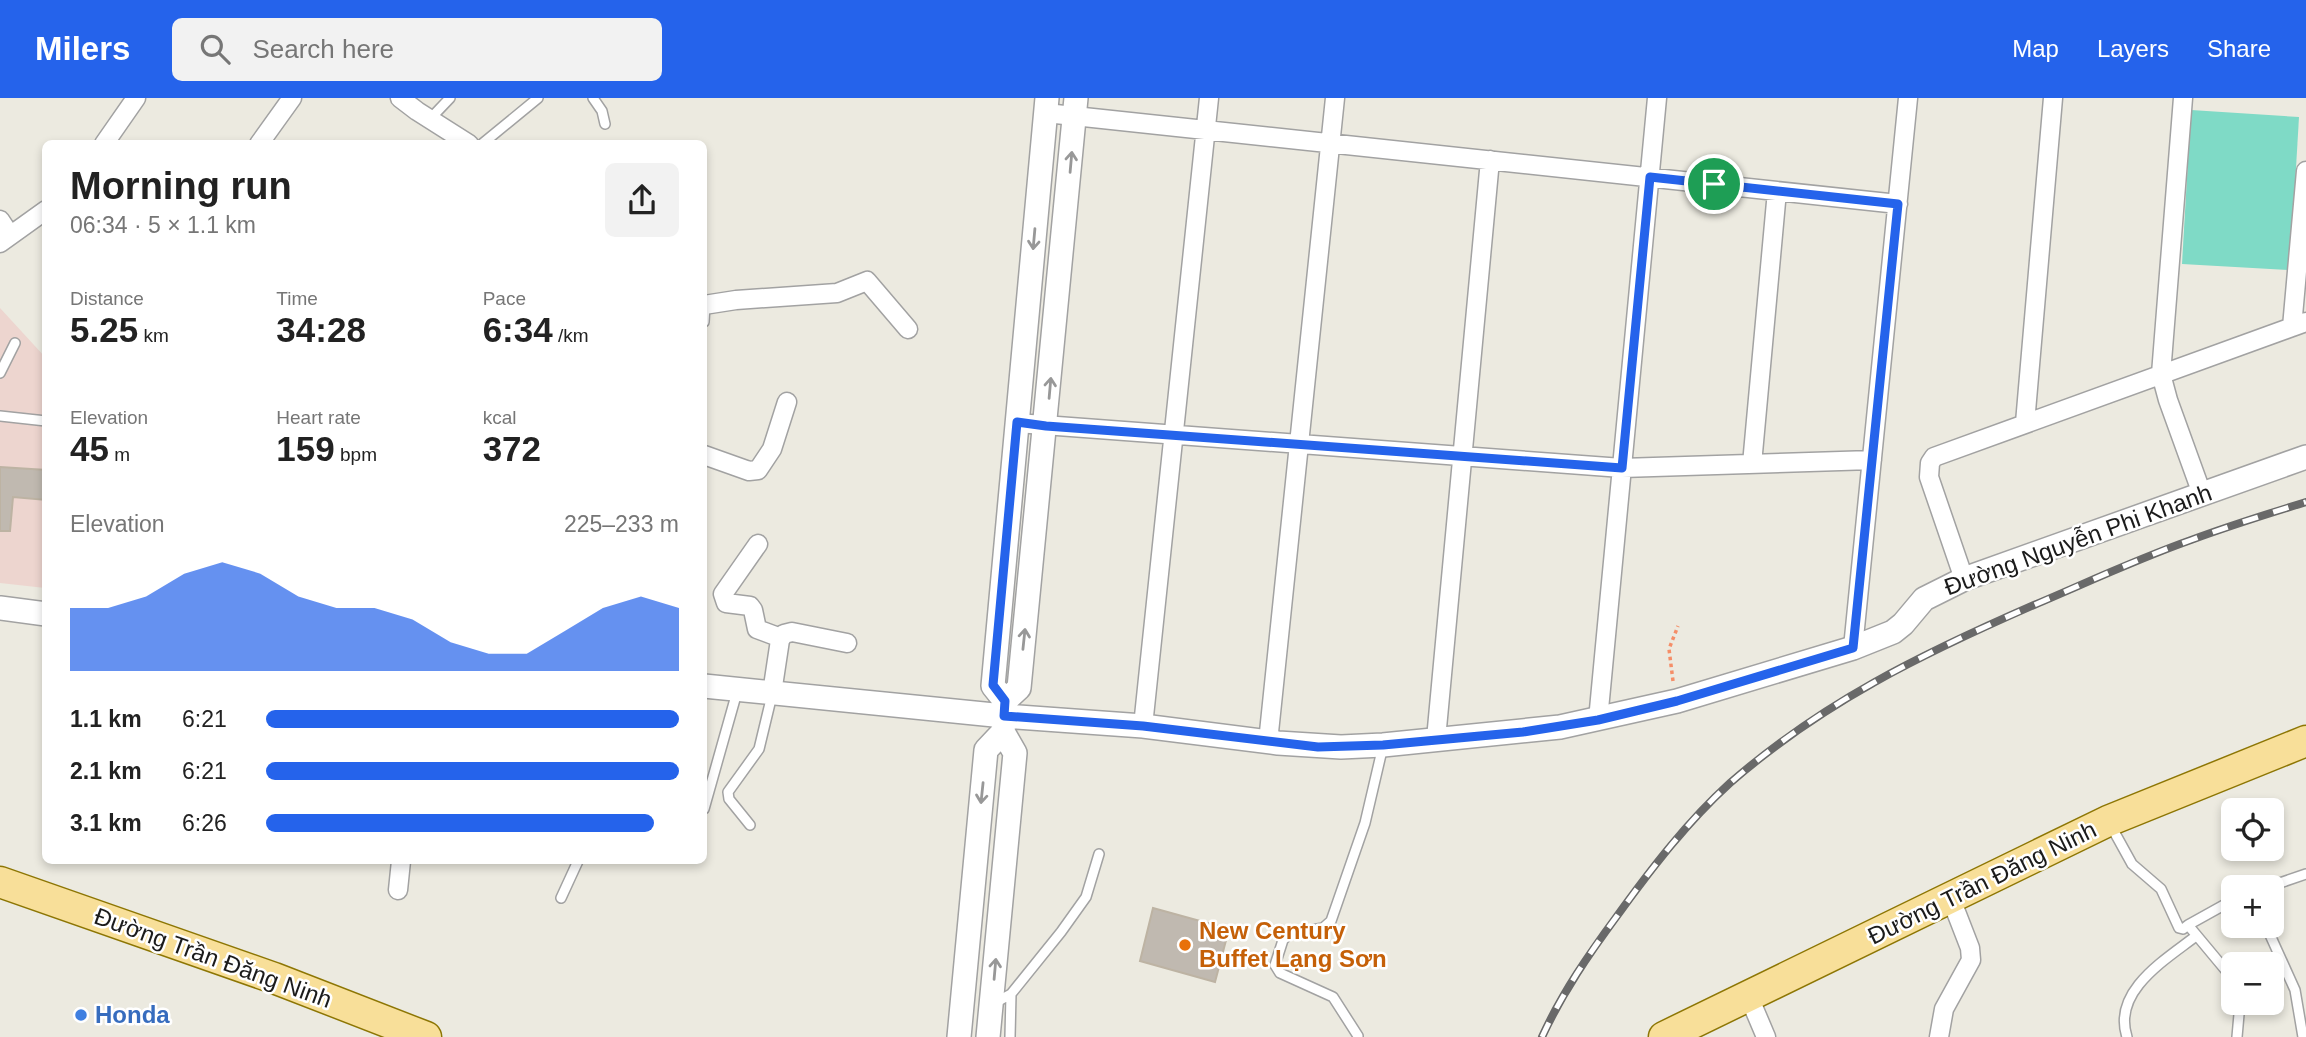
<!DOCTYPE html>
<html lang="en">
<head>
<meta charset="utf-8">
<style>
	:root { --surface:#fff; --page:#f2f2f2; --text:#222; --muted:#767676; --accent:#2563eb }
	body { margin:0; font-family:Helvetica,sans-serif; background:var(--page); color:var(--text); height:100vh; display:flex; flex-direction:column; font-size:26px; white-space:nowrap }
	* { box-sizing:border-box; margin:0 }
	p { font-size:23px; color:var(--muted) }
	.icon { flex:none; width:38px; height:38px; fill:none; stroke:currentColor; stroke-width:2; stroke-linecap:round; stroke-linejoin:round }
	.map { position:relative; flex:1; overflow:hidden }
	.panel { position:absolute; left:42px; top:42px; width:665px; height:724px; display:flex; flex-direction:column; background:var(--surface); border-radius:10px; box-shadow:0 4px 10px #0003 }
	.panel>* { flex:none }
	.controls { position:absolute; left:2221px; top:700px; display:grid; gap:14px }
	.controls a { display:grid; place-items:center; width:63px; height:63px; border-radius:10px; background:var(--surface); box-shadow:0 4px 10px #0003; font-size:35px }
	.pin { position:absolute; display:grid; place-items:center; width:60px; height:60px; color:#fff; margin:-30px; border:4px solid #fff; border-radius:50%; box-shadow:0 2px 7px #0007 }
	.round { display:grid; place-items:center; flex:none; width:74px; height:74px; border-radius:10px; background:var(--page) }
	.head { display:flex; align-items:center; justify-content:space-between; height:119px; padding:0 28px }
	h1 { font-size:38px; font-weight:600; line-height:52px }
	.stats { display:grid; grid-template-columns:repeat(3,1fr); gap:10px; height:119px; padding:7px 28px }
	.stats div { display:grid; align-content:center }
	.stats b { font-size:35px; font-weight:600 }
	.stats small { font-size:19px; font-weight:400 }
	.stats p { font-size:19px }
	.chart { height:196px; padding:14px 28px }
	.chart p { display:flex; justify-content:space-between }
	.chart svg { width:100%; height:126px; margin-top:7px; fill:var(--accent); opacity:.7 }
	ul { padding:0 28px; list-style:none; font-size:23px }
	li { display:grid; grid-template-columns:112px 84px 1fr; align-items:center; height:52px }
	li i { height:18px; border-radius:9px; background:var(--accent) }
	header { display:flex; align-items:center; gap:42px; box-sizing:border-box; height:98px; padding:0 35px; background:var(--accent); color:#fff }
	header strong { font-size:33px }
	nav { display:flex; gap:38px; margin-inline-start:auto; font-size:24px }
	.search { width:490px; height:63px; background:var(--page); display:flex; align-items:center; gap:18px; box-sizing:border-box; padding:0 24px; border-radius:10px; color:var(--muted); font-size:26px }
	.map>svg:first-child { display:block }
	.commercial { fill:#edd5cf }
	.pitch { fill:#7fdac6 }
	.building { fill:#c0b9b0; stroke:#bdb3a3; stroke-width:2 }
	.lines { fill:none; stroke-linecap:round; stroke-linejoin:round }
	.service-casing { stroke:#a2a2a2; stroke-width:12 }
	.minor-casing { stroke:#a2a2a2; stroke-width:21 }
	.tertiary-casing { stroke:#a2a2a2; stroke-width:26 }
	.primary-casing { stroke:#8d7604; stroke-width:33 }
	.path { stroke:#f58e68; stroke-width:3.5; stroke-dasharray:3.5 3.5; stroke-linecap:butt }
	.service { stroke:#fff; stroke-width:9 }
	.minor { stroke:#fff; stroke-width:18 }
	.tertiary { stroke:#fff; stroke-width:23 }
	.primary { stroke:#f8df99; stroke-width:30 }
	.rail-casing { stroke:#696969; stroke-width:8 }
	.rail { stroke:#fff; stroke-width:5; stroke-dasharray:16; stroke-linecap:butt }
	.oneway { stroke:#989898 }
	.route-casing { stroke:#fff; stroke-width:14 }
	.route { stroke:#2563eb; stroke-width:9 }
	.food-dot { fill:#e8710a; stroke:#fff; stroke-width:2.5 }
	.shop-dot { fill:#3f7fe0; stroke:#fff; stroke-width:2.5 }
	.labels { text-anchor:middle; stroke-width:5; stroke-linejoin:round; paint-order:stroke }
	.street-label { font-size:24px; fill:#1b1b1b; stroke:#fff }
	.food-label { font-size:24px; font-weight:bold; fill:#c56008; stroke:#fff; text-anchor:start }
	.shop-label { font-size:24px; font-weight:bold; fill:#366cbe; stroke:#fff; text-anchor:start }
</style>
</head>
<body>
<header>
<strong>Milers</strong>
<div class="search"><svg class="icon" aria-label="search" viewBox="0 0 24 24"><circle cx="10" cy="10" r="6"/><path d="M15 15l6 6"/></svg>Search here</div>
<nav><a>Map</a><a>Layers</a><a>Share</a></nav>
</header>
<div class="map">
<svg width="2306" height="939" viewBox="0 0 2306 939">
	<rect width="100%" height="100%" fill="#eceae0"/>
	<!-- commercial -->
	<path class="commercial" d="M0,210L45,259V490L0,485Z"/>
	<!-- pitch -->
	<path class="pitch" d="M2191,12L2299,19L2290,172L2182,166Z"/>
	<!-- building -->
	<path class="building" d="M0,369L46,372V402L13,399L10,433H0Z
		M1153,810L1229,831L1215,884L1140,863Z"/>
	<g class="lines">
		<defs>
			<path id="service" d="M593,0L602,13L605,26
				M430,21L450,0
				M482,46L538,0
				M704,224L705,207
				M0,275L15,245
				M0,318L46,323
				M704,711L737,594
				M750,727L729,701L728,694L759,651L772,597
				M2111,728L2132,766L2161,791L2179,830L2183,831L2188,827L2233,881
				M2268,789L2306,776
				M561,800L578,763
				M2188,827L2233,802
				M2266,828L2295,892L2303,939
				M993,906L1011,896L1061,834L1086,799L1099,756
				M1358,938L1333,899L1280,875L1275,867L1283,842L1289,836L1323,830L1331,823L1365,725L1383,648
				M1010,939L1011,896
				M2127,939C2112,893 2165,862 2196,838
				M2237,939L2240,905"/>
			<path id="minor" d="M400,0L417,13L469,46
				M2183,0L2161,276L2168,302L2202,396
				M1046,15L1898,106
				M104,46L136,0
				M259,46L292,0
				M0,122L10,137
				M0,145L46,112
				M704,207L736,202L837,195L867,183L908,231
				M2292,229L2306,73
				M1017,325L1622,370L1872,362
				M2025,325L2053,0
				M704,357L749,373L758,372L772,351L787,304
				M1752,366L1777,93
				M758,446L723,496L726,505L750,508L753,512L757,531L781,540
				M1964,481L1929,379L1930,365L1934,359L2306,224
				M1853,550L1908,0
				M772,595L780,542L784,536L792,534L847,545
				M1598,622L1657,0
				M1143,628L1209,0
				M1436,641L1490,62
				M1268,644L1335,0
				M398,792L401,763
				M1749,899L1766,939
				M1939,939L1944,911L1971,862L1970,850L1951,801"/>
			<path id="tertiary" d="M0,510L46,516
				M704,588L1004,618L1143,628L1278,645L1341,649L1383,647L1560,629L1677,603L1853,550L1893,534L1903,526L1924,501L1964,481L2306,359
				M1005,603L993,588L1047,0
				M959,939L986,652L1003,634
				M988,939L1015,655L1003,634L1005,603L1019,590L1076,0"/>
			<path id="primary" d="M0,784L274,880L426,939
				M1664,939L2108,723L2306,643"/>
		</defs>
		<!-- service casing -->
		<use href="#service" class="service-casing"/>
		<!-- minor casing -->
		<use href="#minor" class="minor-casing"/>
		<!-- tertiary casing -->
		<use href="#tertiary" class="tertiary-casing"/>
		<!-- primary casing -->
		<use href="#primary" class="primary-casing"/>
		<!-- path -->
		<path class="path" d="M1673,583L1669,551L1678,528"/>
		<!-- service -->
		<use href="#service" class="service"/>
		<!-- minor -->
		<use href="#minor" class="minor"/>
		<!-- tertiary -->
		<use href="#tertiary" class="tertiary"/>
		<!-- primary -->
		<use href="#primary" class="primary"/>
		<defs>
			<path id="rail" d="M1542,939C1562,895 1589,856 1617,818C1651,771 1687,724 1730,685C1823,604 1922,556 2034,507C2086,485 2137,461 2191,442C2229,428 2267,416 2306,404"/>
		</defs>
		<!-- rail casing -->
		<use href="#rail" class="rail-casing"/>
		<!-- rail -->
		<use href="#rail" class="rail"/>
	</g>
	<!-- one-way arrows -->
	<defs><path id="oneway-shaft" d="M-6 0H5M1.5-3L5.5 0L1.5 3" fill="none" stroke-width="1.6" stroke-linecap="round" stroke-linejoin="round" transform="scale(1.75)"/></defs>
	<g class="oneway">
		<use href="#oneway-shaft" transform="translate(1071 64) rotate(-85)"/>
		<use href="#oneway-shaft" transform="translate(1034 141) rotate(95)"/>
		<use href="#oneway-shaft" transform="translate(1050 290) rotate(-85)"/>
		<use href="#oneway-shaft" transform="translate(1024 541) rotate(-84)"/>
		<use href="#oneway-shaft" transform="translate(982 695) rotate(96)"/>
		<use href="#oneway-shaft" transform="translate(995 871) rotate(-85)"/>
	</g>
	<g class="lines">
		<defs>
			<path id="route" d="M1650,79L1898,106L1853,550L1677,603L1598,622L1523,634L1383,647L1318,649L1143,628L1004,618L1005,603L993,587L1017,324L1046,328L1622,370Z"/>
		</defs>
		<!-- route casing -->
		<use href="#route" class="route-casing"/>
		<!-- route -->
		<use href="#route" class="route"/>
	</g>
	<!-- markers -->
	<circle class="food-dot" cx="1185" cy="847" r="7"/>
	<circle class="shop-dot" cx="81" cy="917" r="7"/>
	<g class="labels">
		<!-- street labels -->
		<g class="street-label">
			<text transform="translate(2078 442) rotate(-20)" y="8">Đường Nguyễn Phi Khanh</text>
			<text transform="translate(1982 785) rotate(-26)" y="8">Đường Trần Đăng Ninh</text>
			<text transform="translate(213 860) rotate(20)" y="8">Đường Trần Đăng Ninh</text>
		</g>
		<!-- food labels -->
		<g class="food-label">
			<text x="1199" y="841">New Century<tspan x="1199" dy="28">Buffet Lạng Sơn</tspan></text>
		</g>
		<!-- shop labels -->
		<g class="shop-label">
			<text x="95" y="925">Honda</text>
		</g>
	</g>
</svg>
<div class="controls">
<a><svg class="icon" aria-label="locate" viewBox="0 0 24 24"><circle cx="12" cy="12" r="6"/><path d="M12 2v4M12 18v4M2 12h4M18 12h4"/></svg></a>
<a>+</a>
<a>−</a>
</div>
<div class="pin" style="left:1714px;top:86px;background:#1e9e55"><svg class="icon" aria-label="arrive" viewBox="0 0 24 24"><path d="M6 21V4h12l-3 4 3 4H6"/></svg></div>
<section class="panel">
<div class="head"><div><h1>Morning run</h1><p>06:34 · 5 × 1.1 km</p></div><a class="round"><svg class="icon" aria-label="share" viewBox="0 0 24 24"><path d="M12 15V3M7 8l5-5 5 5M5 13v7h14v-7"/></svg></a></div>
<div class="stats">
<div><p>Distance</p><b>5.25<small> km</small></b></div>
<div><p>Time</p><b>34:28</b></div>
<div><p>Pace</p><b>6:34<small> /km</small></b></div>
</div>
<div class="stats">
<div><p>Elevation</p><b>45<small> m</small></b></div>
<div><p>Heart rate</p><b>159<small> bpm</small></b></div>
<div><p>kcal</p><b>372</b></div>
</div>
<div class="chart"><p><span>Elevation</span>225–233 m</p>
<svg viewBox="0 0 160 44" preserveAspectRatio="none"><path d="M0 44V22L10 22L20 18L30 10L40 6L50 10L60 18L70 22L80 22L90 26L100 34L110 38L120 38L130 30L140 22L150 18L160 22V44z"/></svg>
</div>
<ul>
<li><b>1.1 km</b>6:21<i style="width:100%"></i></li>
<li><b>2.1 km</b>6:21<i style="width:100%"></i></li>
<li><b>3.1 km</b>6:26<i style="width:94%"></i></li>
</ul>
</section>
</div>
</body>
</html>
